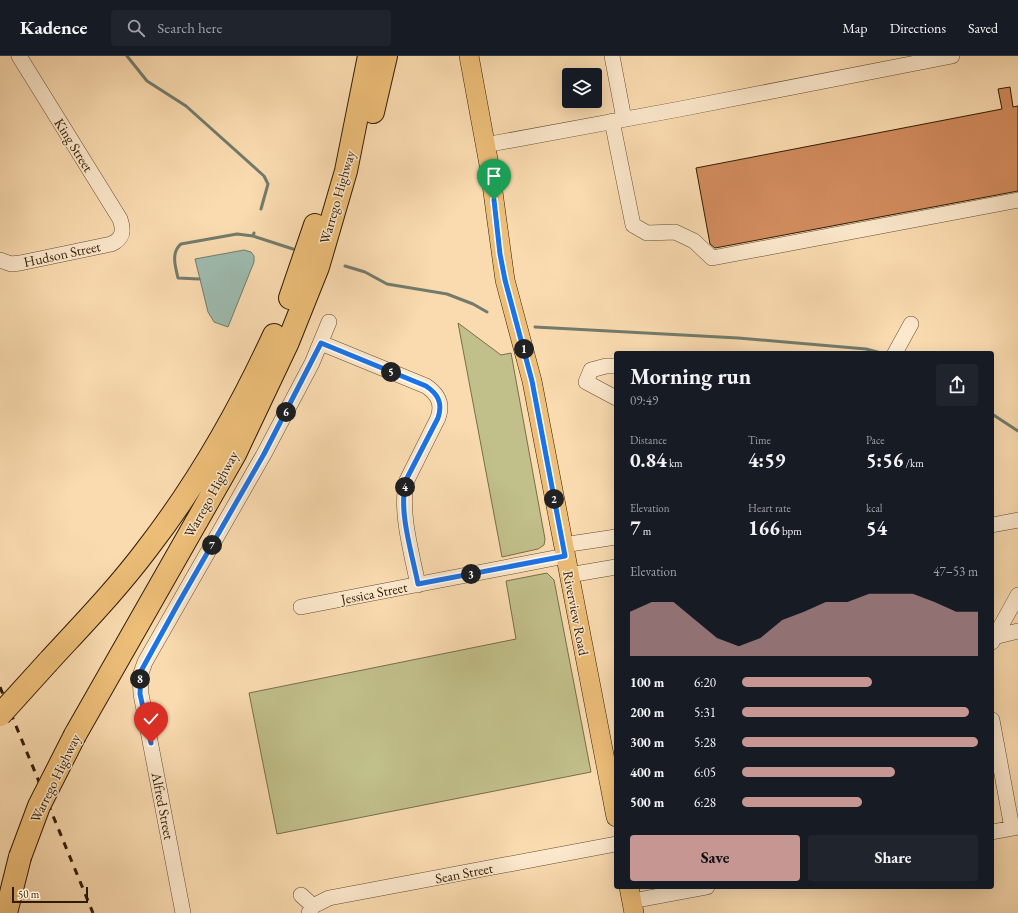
<!DOCTYPE html>
<html lang="en">
<head>
<meta charset="utf-8">
<style>
	:root { --surface:#171b24; --page:#20242c; --text:#f1f3f6; --muted:#9ea1a6; --line:#363941; --accent:#c59692 }
	body { margin:0; font-family:"EB Garamond",serif; background:var(--page); color:var(--text); height:100vh; display:flex; flex-direction:column; font-size:15px; white-space:nowrap }
	* { box-sizing:border-box; margin:0 }
	p { font-size:13px; color:var(--muted) }
	.icon { flex:none; width:22px; height:22px; fill:none; stroke:currentColor; stroke-width:2; stroke-linecap:round; stroke-linejoin:round }
	.map { position:relative; flex:1; overflow:hidden }
	.drawer { position:absolute; left:614px; top:295px; width:380px; height:538px; display:flex; flex-direction:column; background:var(--surface); border-radius:4px; box-shadow:0 4px 16px #0002 }
	.drawer>* { flex:none }
	.controls { position:absolute; left:562px; top:12px; display:grid; gap:8px }
	.controls a { display:grid; place-items:center; width:40px; height:40px; border-radius:4px; background:var(--surface); box-shadow:0 4px 16px #0002; font-size:20px }
	.scale { position:absolute; left:12px; bottom:10px; width:76px; box-sizing:border-box; padding-left:4px; border:2px solid #301c05; border-top:0; font-size:11px; line-height:14px; white-space:nowrap; color:#301c05; -webkit-text-stroke:3px #fce8cc; paint-order:stroke }
	.pin { position:absolute; display:grid; place-items:center; width:34px; height:34px; color:#fff; margin:-41px -17px; border-radius:50% 50% 50% 0; rotate:-45deg; box-shadow:0 0 4px #0007 }
	.pin .icon { rotate:45deg }
	.km { position:absolute; width:20px; height:20px; margin:-10px; border-radius:50%; background:#222; color:#fff; font-size:11px; line-height:20px; text-align:center }
	.round { display:grid; place-items:center; flex:none; width:42px; height:42px; border-radius:4px; background:var(--page) }
	.headline { display:flex; align-items:center; justify-content:space-between; height:68px; padding:0 16px }
	h1 { font-size:22px; font-weight:700; line-height:30px }
	.metrics { display:grid; grid-template-columns:repeat(3,1fr); gap:6px; height:68px; padding:4px 16px }
	.metrics div { display:grid; align-content:center }
	.metrics b { font-size:20px; font-weight:700 }
	.metrics small { font-size:11px; font-weight:400 }
	.metrics p { font-size:11px }
	.chart { height:112px; padding:8px 16px }
	.chart p { display:flex; justify-content:space-between }
	.chart svg { width:100%; height:72px; margin-top:4px; fill:var(--accent); opacity:.7 }
	.primary-button { display:flex; gap:8px; margin-top:auto; padding:8px 16px }
	.primary-button a { flex:1; height:46px; border-radius:4px; background:var(--accent); color:#111; font-size:16px; font-weight:700; line-height:46px; text-align:center }
	.primary-button a+a { background:var(--page); color:var(--text) }
	ul { padding:0 16px; list-style:none; font-size:13px }
	li { display:grid; grid-template-columns:64px 48px 1fr; align-items:center; height:30px }
	li i { height:10px; border-radius:5px; background:var(--accent) }
	header { display:flex; align-items:center; gap:24px; box-sizing:border-box; height:56px; padding:0 20px; background:var(--surface); border-bottom:1px solid var(--line) }
	header strong { font-size:19px }
	nav { display:flex; gap:22px; margin-inline-start:auto; font-size:14px }
	.search { width:280px; height:36px; background:var(--page); display:flex; align-items:center; gap:10px; box-sizing:border-box; padding:0 14px; border-radius:4px; color:var(--muted); font-size:15px }
	.map>svg:first-child { display:block }
	.green { fill:#c1bf8a; stroke:#786e48 }
	.water { fill:#9ebbaf; stroke:#727b6b }
	.lines { fill:none; stroke-linecap:round; stroke-linejoin:round }
	.stream { stroke:#727b6b; stroke-width:3 }
	.building { fill:#d28c5e; stroke:#301c05 }
	.minor-casing { stroke:#624c30; stroke-width:16 }
	.major-casing { stroke:#301c05; stroke-width:20 }
	.highway-casing { stroke:#301c05; stroke-width:24 }
	.minor { stroke:#fce8cc; stroke-width:15 }
	.major { stroke:#edbe78; stroke-width:19 }
	.highway { stroke:#edbe78; stroke-width:22 }
	.rail { stroke:#301c05; stroke-width:3; stroke-dasharray:7 7; stroke-linecap:butt }
	.highway-bridge-casing { stroke:#301c05; stroke-width:24; stroke-linecap:butt }
	.highway-bridge { stroke:#edbe78; stroke-width:22 }
	.route-casing { stroke:#fff; stroke-width:8 }
	.route { stroke:#1a73e8; stroke-width:5 }
	.labels { text-anchor:middle; stroke-width:3; stroke-linejoin:round; paint-order:stroke }
	.street-label { font-size:14px; fill:#301c05; stroke:#fce8cc }
</style>
</head>
<body>
<header>
<strong>Kadence</strong>
<div class="search"><svg class="icon" aria-label="search" viewBox="0 0 24 24"><circle cx="10" cy="10" r="6"/><path d="M15 15l6 6"/></svg>Search here</div>
<nav><a>Map</a><a>Directions</a><a>Saved</a></nav>
</header>
<div class="map">
<svg width="1018" height="857" viewBox="0 0 1018 857">
	<rect width="100%" height="100%" fill="#fadbb0"/>
	<filter id="stains"><feTurbulence type="fractalNoise" baseFrequency=".005" numOctaves="4"/><feColorMatrix values="0 0 0 0 .2 0 0 0 0 .09 0 0 0 0 .02 0 0 0 .5 -.17"/></filter>
	<radialGradient id="worn" r=".72"><stop offset=".6" stop-color="#630" stop-opacity="0"/><stop offset="1" stop-color="#630" stop-opacity=".3"/></radialGradient>
	<!-- green -->
	<path class="green" d="M458,267L501,299L511,297L545,483L544,489L538,493L502,501Z
		M547,517L554,524L591,716L277,778L249,637L516,583L506,525Z"/>
	<!-- water -->
	<path class="water" d="M244,194L251,196L254,200V206L228,271L214,266L208,256L195,203Z"/>
	<g class="lines">
		<!-- stream -->
		<path class="stream" d="M127,0L147,25L186,50L264,120L268,128L261,153
			M254,177L253,180L293,193
			M345,210L365,216L387,228L447,238L473,248L487,256
			M199,223L178,222C175,210 171,196 181,188L237,178L253,180
			M535,271L738,282L866,293L881,297
			M992,358L1018,375"/>
	</g>
	<!-- building -->
	<path class="building" d="M1010,31L1013,51L1018,50V135L715,192L710,188L696,112L1002,53L998,33Z"/>
	<g class="lines">
		<defs>
			<path id="minor" d="M612,0L624,63
				M612,65L633,169L647,177L675,176L694,185L712,202L1018,144
				M485,89L680,53L952,0
				M0,204L11,208L20,207L111,188C123,183 124,174 120,163L19,0
				M321,287L426,330C438,338 443,348 438,362L407,424C399,454 412,498 418,529
				M895,297L911,268
				M616,310H606L591,314L586,326L616,342
				M992,469L1018,464
				M563,489L616,481
				M569,519L616,511
				M301,551L565,500
				M992,577L994,581L1018,575
				M992,586L1018,539
				M992,664L1012,772
				M992,776L1018,771
				M301,839L313,850
				M632,845L707,831
				M183,857L141,638L140,620L145,606L264,398L312,307L329,266
				M309,857L313,850L329,842L616,788"/>
			<path id="major" d="M469,0L490,114L505,224L532,325L616,761
				M629,831L634,857"/>
			<path id="highway" d="M373,56L386,0
				M290,242L315,169
				M48,606C82,569 117,533 147,493C198,427 239,355 274,279
				M75,679L235,398L288,286L318,211L346,115L369,0
				M6,857L20,801"/>
		</defs>
		<!-- minor casing -->
		<use href="#minor" class="minor-casing"/>
		<!-- major casing -->
		<use href="#major" class="major-casing"/>
		<!-- highway casing -->
		<use href="#highway" class="highway-casing"/>
		<!-- minor -->
		<use href="#minor" class="minor"/>
		<!-- major -->
		<use href="#major" class="major"/>
		<!-- highway -->
		<use href="#highway" class="highway"/>
		<!-- rail -->
		<path class="rail" d="M0,631L93,857"/>
		<defs>
			<path id="highway-bridge" d="M0,659L48,606
				M20,801L39,750L75,679"/>
		</defs>
		<!-- highway-bridge casing -->
		<use href="#highway-bridge" class="highway-bridge-casing"/>
		<!-- highway-bridge -->
		<use href="#highway-bridge" class="highway-bridge"/>
	</g>
	<g class="lines">
		<defs>
			<path id="route" d="M151,687L140,638L141,615L178,548L264,398L321,287L426,330C438,338 443,347 438,362L406,424C398,455 412,497 418,528L565,500L532,325L505,224L500,198L494,144"/>
		</defs>
		<!-- route casing -->
		<use href="#route" class="route-casing"/>
		<!-- route -->
		<use href="#route" class="route"/>
	</g>
	<g class="labels">
		<!-- street labels -->
		<g class="street-label">
			<text transform="translate(74 89) rotate(58)" y="5">King Street</text>
			<text transform="translate(337 141) rotate(-74)" y="5">Warrego Highway</text>
			<text transform="translate(62 198) rotate(-12)" y="5">Hudson Street</text>
			<text transform="translate(211 438) rotate(-61)" y="5">Warrego Highway</text>
			<text transform="translate(374 537) rotate(-11)" y="5">Jessica Street</text>
			<text transform="translate(576 557) rotate(79)" y="5">Riverview Road</text>
			<text transform="translate(55 722) rotate(-64)" y="5">Warrego Highway</text>
			<text transform="translate(163 750) rotate(79)" y="5">Alfred Street</text>
			<text transform="translate(464 817) rotate(-11)" y="5">Sean Street</text>
		</g>
	</g>
	<rect width="100%" height="100%" filter="url(#stains)"/>
	<rect width="100%" height="100%" fill="url(#worn)"/>
</svg>
<div class="controls">
<a><svg class="icon" aria-label="layers" viewBox="0 0 24 24"><path d="M12 4l9 5-9 5-9-5zM3 14l9 5 9-5"/></svg></a>
</div>
<div class="scale">50 m</div>
<div class="pin" style="left:494px;top:144px;background:#1e9e55"><svg class="icon" aria-label="arrive" viewBox="0 0 24 24"><path d="M6 21V4h12l-3 4 3 4H6"/></svg></div>
<div class="pin" style="left:151px;top:687px;background:#d93025"><svg class="icon" aria-label="check" viewBox="0 0 24 24"><path d="M5 12l5 5 9-10"/></svg></div>
<b class="km" style="left:524px;top:293px">1</b>
<b class="km" style="left:554px;top:443px">2</b>
<b class="km" style="left:471px;top:518px">3</b>
<b class="km" style="left:405px;top:431px">4</b>
<b class="km" style="left:391px;top:316px">5</b>
<b class="km" style="left:286px;top:356px">6</b>
<b class="km" style="left:212px;top:489px">7</b>
<b class="km" style="left:140px;top:623px">8</b>
<section class="drawer">
<div class="headline"><div><h1>Morning run</h1><p>09:49</p></div><a class="round"><svg class="icon" aria-label="share" viewBox="0 0 24 24"><path d="M12 15V3M7 8l5-5 5 5M5 13v7h14v-7"/></svg></a></div>
<div class="metrics">
<div><p>Distance</p><b>0.84<small> km</small></b></div>
<div><p>Time</p><b>4:59</b></div>
<div><p>Pace</p><b>5:56<small> /km</small></b></div>
</div>
<div class="metrics">
<div><p>Elevation</p><b>7<small> m</small></b></div>
<div><p>Heart rate</p><b>166<small> bpm</small></b></div>
<div><p>kcal</p><b>54</b></div>
</div>
<div class="chart"><p><span>Elevation</span>47–53 m</p>
<svg viewBox="0 0 160 44" preserveAspectRatio="none"><path d="M0 44V17L10 11L20 11L30 22L40 33L50 38L60 33L70 22L80 17L90 11L100 11L110 6L120 6L130 6L140 11L150 17L160 17V44z"/></svg>
</div>
<ul>
<li><b>100 m</b>6:20<i style="width:55%"></i></li>
<li><b>200 m</b>5:31<i style="width:96%"></i></li>
<li><b>300 m</b>5:28<i style="width:100%"></i></li>
<li><b>400 m</b>6:05<i style="width:65%"></i></li>
<li><b>500 m</b>6:28<i style="width:51%"></i></li>
</ul>
<div class="primary-button"><a>Save</a><a>Share</a></div>
</section>
</div>
</body>
</html>
